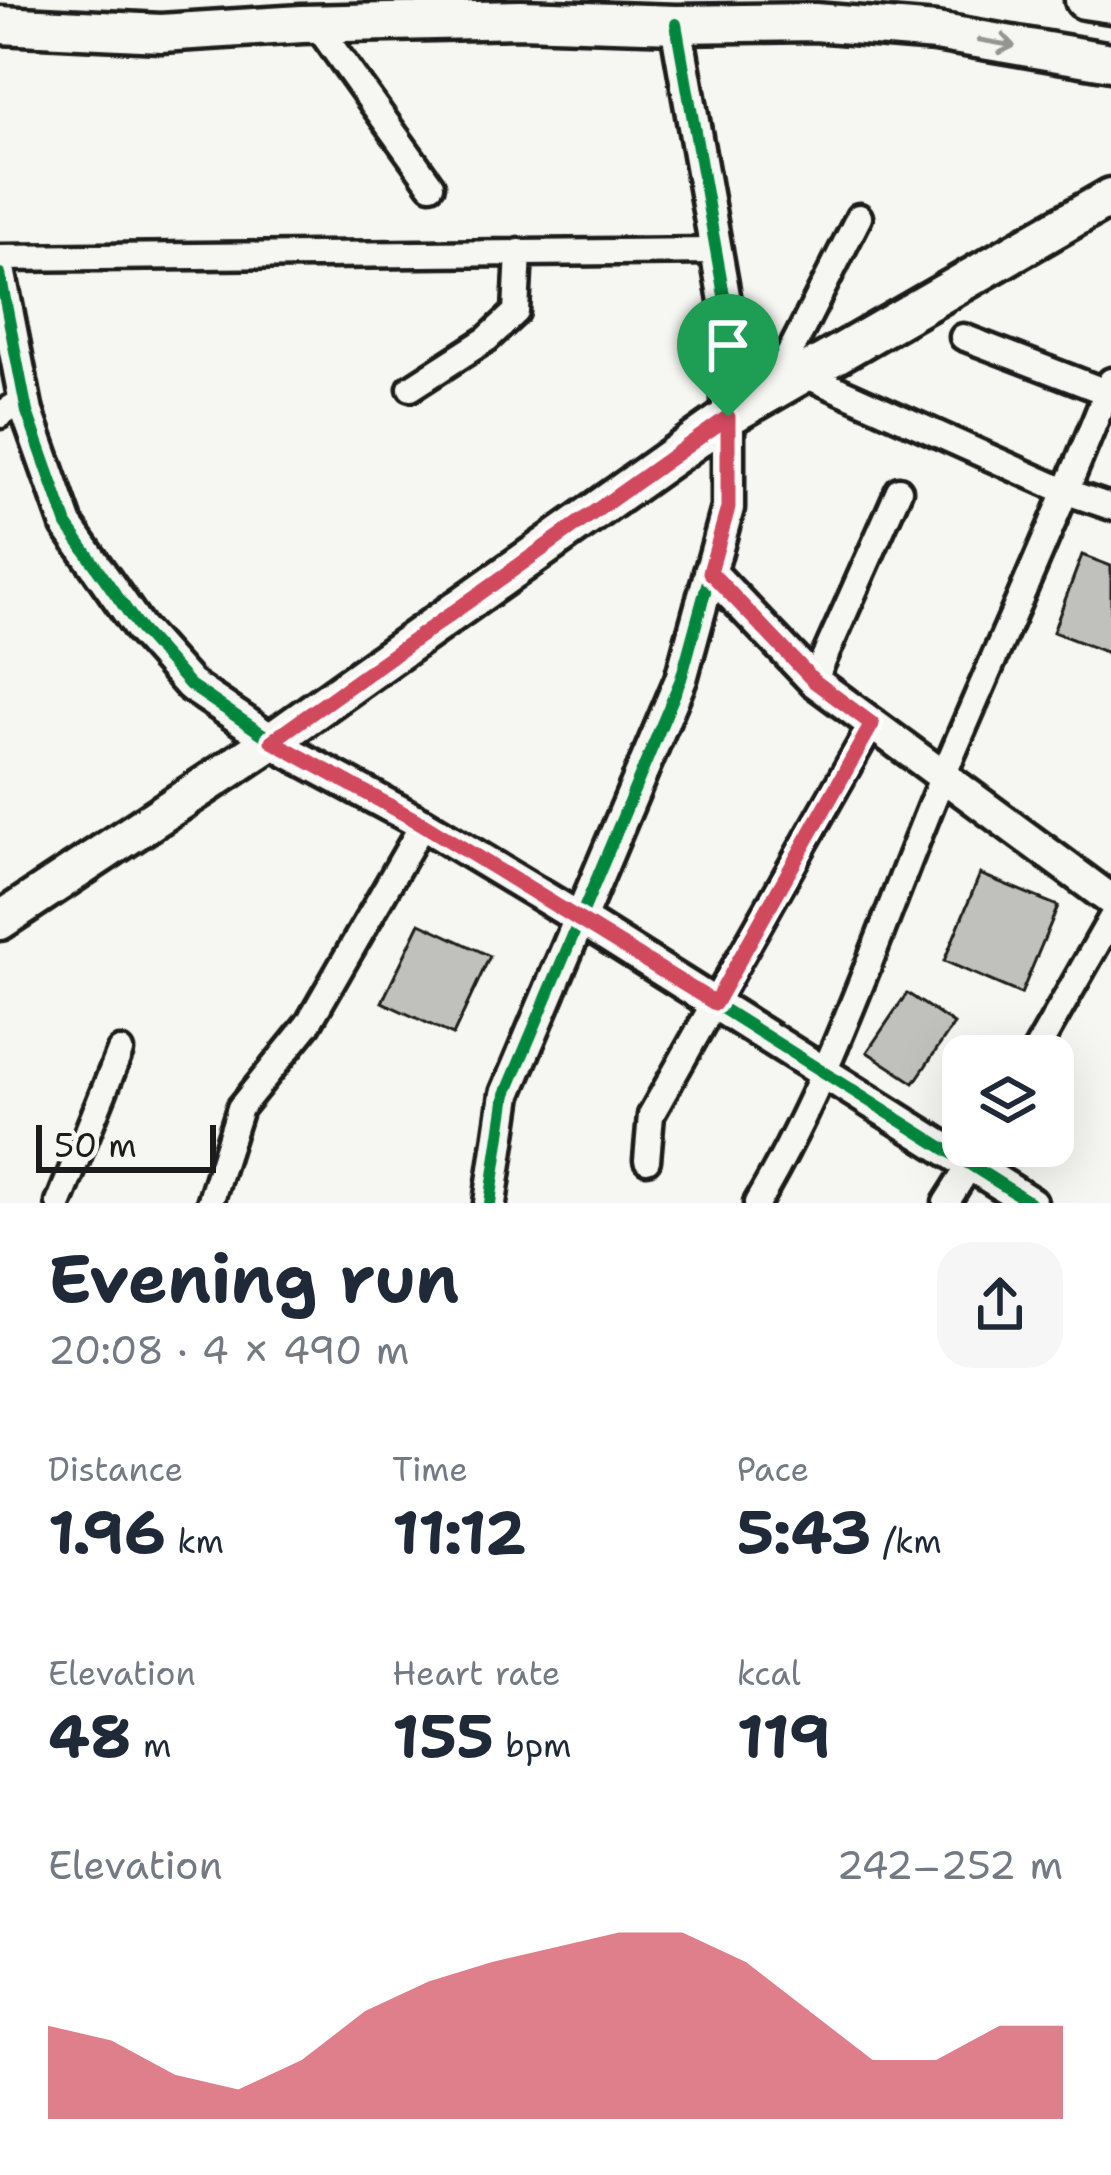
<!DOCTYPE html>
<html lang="en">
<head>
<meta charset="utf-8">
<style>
	:root { --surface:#fff; --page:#f6f6f7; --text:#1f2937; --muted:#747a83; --accent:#d1495b }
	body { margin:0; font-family:"Shantell Sans",sans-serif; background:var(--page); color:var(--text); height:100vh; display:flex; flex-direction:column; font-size:45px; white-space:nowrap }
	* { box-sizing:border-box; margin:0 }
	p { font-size:39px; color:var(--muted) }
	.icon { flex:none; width:66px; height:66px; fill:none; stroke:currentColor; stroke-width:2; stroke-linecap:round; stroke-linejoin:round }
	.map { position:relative; height:1203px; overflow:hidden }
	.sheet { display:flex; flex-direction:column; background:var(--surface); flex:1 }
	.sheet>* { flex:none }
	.fabs { position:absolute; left:942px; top:1035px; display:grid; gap:24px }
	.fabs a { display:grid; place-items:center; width:132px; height:132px; border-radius:24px; background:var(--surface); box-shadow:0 12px 48px #0002; font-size:60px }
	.scale { position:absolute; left:36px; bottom:30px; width:180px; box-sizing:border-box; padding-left:12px; border:6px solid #1c1c1c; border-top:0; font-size:33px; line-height:42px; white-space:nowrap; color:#1c1c1c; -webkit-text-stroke:9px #f6f6f2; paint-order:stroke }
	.pin { position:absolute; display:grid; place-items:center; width:102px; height:102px; color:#fff; margin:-123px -51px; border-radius:50% 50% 50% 0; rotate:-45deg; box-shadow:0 0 12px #0007 }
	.pin .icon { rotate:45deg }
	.round { display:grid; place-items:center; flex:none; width:126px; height:126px; border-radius:36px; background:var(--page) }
	.head { display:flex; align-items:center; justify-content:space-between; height:204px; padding:0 48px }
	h1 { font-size:66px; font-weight:700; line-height:90px }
	.stats { display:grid; grid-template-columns:repeat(3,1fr); gap:18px; height:204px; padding:12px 48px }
	.stats div { display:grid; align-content:center }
	.stats b { font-size:60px; font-weight:700 }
	.stats small { font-size:33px; font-weight:400 }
	.stats p { font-size:33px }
	.chart { height:336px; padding:24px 48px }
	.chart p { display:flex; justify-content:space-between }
	.chart svg { width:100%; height:216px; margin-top:12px; fill:var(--accent); opacity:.7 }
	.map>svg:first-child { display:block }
	.building { fill:#c0c0bd; stroke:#1c1c1c; stroke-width:3 }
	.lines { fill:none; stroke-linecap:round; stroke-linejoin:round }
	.minor-casing { stroke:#1c1c1c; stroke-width:33 }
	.tertiary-casing { stroke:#1c1c1c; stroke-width:39 }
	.secondary-casing { stroke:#1c1c1c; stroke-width:45 }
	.minor { stroke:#f6f6f2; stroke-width:24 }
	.tertiary { stroke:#f6f6f2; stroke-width:30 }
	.secondary { stroke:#f6f6f2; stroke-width:36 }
	.cycleway-casing { stroke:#f6f6f2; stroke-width:20 }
	.cycleway { stroke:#00873e; stroke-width:12 }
	.oneway { stroke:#949492 }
	.route-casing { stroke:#fff; stroke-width:24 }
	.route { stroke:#d1495b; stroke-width:15 }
</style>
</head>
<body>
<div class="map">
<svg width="1111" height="1203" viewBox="0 0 1111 1203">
	<rect width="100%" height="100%" fill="#f6f6f2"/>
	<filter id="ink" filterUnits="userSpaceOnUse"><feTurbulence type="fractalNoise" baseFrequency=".00833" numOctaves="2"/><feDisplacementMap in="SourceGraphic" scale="24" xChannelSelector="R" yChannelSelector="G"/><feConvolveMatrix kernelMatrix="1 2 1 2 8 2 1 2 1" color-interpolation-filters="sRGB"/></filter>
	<g filter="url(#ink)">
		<!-- building -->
		<path class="building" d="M1082,555L1111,566V654L1053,632Z
			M980,874L1058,906L1021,994L944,961Z
			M420,923L490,956L453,1035L382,1002Z
			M907,993L954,1024L914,1083L867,1052Z"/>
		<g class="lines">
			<defs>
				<path id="minor" d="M315,23L431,185
					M0,258L716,251
					M963,337L1111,394
					M803,374L1067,492L1111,507
					M411,388L487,339L516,312L519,252
					M770,392L859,217
					M0,415L24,400
					M814,681L899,490
					M1033,1056L1111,919
					M647,1160L651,1115L872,724
					M59,1203L120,1051
					M210,1203L240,1108L308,1024L423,824
					M757,1203C836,1070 883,919 943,776C999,644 1059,514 1111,381
					M946,1203L982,1146"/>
				<path id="tertiary" d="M0,274L27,412L67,525L140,629L190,685L289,752L423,824L582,920L1031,1203
					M710,572L814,681L1111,900
					M490,1203L506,1094L681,679L728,508V318L676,24"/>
				<path id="secondary" d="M1084,0L1111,4
					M0,25L161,33L302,24L521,19L676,24L815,22L936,32L1111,62
					M0,921L272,741L728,417L1111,197"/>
			</defs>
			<!-- minor casing -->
			<use href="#minor" class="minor-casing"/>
			<!-- tertiary casing -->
			<use href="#tertiary" class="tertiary-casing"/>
			<!-- secondary casing -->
			<use href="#secondary" class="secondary-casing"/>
			<!-- minor -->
			<use href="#minor" class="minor"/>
			<!-- tertiary -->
			<use href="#tertiary" class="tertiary"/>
			<!-- secondary -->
			<use href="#secondary" class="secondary"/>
			<defs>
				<path id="cycleway" d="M0,274L27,412L67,525L140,629L190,685L289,752L423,824L582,920L1031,1203
					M490,1203L506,1094L681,679L728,508V318L676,24"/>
			</defs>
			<!-- cycleway casing -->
			<use href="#cycleway" class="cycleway-casing"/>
			<!-- cycleway -->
			<use href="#cycleway" class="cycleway"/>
		</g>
		<!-- one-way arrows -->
		<defs><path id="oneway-shaft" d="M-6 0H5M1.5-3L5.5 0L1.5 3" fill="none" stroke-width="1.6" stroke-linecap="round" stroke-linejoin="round" transform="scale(3)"/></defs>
		<use class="oneway" href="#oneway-shaft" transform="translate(997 43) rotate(10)"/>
	</g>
	<g class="lines" filter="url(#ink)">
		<defs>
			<path id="route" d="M728,417V508L710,572L814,681L872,724L715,1003L423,824L272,741Z"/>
		</defs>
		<!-- route casing -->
		<use href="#route" class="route-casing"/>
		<!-- route -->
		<use href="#route" class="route"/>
	</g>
</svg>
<div class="fabs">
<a><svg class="icon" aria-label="layers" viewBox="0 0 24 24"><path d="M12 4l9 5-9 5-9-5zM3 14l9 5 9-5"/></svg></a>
</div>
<div class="scale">50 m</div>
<div class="pin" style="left:728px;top:417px;background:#1e9e55"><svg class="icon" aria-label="arrive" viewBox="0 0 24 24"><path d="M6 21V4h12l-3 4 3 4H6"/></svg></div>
</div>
<section class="sheet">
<div class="head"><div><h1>Evening run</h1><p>20:08 · 4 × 490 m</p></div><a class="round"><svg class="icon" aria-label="share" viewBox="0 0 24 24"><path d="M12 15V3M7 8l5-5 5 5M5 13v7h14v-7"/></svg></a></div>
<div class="stats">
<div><p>Distance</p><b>1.96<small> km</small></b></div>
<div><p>Time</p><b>11:12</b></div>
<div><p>Pace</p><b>5:43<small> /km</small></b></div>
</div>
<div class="stats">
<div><p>Elevation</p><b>48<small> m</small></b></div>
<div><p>Heart rate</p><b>155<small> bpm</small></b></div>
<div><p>kcal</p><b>119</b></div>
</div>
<div class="chart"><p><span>Elevation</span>242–252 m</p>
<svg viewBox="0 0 160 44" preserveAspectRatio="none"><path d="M0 44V25L10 28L20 35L30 38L40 32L50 22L60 16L70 12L80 9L90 6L100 6L110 12L120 22L130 32L140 32L150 25L160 25V44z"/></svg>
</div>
</section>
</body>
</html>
